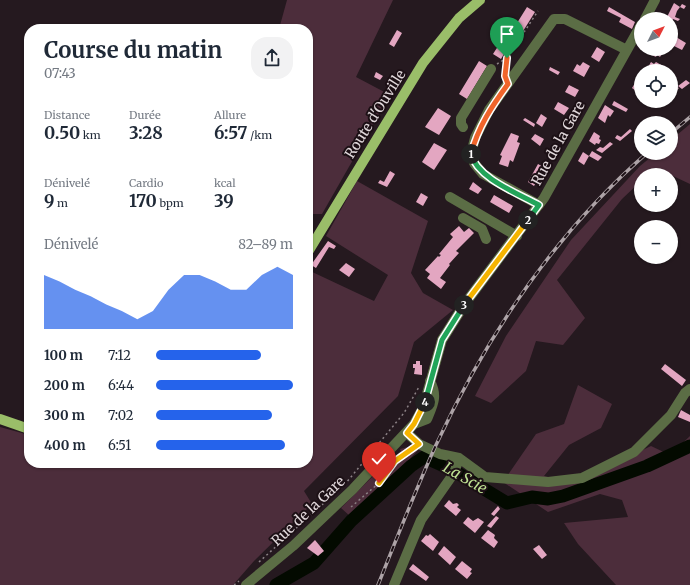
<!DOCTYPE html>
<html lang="fr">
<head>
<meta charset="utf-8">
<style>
	:root { --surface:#fff; --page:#f2f2f3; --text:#1f2937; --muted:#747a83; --accent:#2563eb }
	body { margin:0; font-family:Merriweather,serif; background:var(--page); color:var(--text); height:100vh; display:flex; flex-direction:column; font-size:15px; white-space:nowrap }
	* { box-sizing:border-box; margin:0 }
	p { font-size:13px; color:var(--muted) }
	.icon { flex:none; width:22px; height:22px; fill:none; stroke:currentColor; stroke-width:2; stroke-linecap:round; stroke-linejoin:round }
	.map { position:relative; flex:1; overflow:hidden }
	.panel { position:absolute; left:24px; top:24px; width:289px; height:444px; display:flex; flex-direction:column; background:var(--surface); border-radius:16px; box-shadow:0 1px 3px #0004 }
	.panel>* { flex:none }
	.needle { width:26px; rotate:48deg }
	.fabs { position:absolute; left:634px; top:12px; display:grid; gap:8px }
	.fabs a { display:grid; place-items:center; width:44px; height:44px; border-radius:50%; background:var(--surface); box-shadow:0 1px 3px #0004; font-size:20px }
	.pin { position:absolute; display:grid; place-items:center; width:34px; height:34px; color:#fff; margin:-41px -17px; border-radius:50% 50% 50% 0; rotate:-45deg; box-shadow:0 0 4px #0007 }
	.pin .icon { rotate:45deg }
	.km { position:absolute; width:20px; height:20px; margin:-10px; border-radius:50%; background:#222; color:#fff; font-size:11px; line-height:20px; text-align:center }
	.round { display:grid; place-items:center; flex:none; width:42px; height:42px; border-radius:16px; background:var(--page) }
	.summary { display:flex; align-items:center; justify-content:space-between; height:68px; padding:0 20px }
	h1 { font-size:22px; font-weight:700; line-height:30px }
	.figures { display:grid; grid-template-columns:repeat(3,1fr); gap:6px; height:68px; padding:4px 20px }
	.figures div { display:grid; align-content:center }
	.figures b { font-size:17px; font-weight:700 }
	.figures small { font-size:11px; font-weight:400 }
	.figures p { font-size:11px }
	.chart { height:112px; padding:8px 20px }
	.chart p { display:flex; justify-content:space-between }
	.chart svg { width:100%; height:72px; margin-top:4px; fill:var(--accent); opacity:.7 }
	ul { padding:0 20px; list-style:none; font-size:13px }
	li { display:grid; grid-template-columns:64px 48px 1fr; align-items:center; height:30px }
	li i { height:10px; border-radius:5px; background:var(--accent) }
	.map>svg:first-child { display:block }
	.green { fill:#4c2d3b }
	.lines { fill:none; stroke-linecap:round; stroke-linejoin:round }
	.river { stroke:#030a00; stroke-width:13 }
	.building { fill:#e3a6c1 }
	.path { stroke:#8c8286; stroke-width:1.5; stroke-dasharray:2 3; stroke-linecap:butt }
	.minor { stroke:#5b6d45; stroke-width:10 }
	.major { stroke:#9abe69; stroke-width:10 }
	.rail-casing { stroke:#ada3a7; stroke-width:3.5 }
	.rail { stroke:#1c1015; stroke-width:2; stroke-dasharray:6; stroke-linecap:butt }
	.split-1-casing { stroke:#fff; stroke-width:8 }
	.split-2-casing { stroke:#fff; stroke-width:8 }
	.split-3-casing { stroke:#fff; stroke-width:8 }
	.split-4-casing { stroke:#fff; stroke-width:8 }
	.split-5-casing { stroke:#fff; stroke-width:8 }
	.split-1 { stroke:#f0652b; stroke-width:5 }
	.split-2 { stroke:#22a559; stroke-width:5 }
	.split-3 { stroke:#f5b400; stroke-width:5 }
	.split-4 { stroke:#22a559; stroke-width:5 }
	.split-5 { stroke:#f5b400; stroke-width:5 }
	.labels { text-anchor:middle; stroke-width:4; stroke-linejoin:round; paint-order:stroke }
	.street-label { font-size:14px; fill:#e1d8db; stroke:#1c1015 }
	.water-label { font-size:15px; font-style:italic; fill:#bfe293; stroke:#1c1015 }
</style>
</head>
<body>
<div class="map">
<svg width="690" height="585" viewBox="0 0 690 585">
	<rect width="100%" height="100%" fill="#25191f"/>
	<!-- green -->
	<path class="green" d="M287,0H393L356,77L390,95L322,214H308V29H279Z
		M690,124V184L656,168L648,175H641V181L622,199L557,280L585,318L563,345L536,341L526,371L491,403L475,396L506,336L571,240L640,166L656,153H671V140Z
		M357,181L428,221L411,273L423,293L453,310L414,342L398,396L304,491L312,504L254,561L233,585H0V427L29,435V463H308V270L374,301L388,275L326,236Z
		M578,385L612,404L601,428L569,445L544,476L574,483L651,446L670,455L690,436V585H616L578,544L564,523L628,517L622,500L600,494L548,512L503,482L536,434L564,424Z
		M412,446L418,450L378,494L351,517L341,508L384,465L387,464L401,451L400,449Z"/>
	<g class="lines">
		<!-- river -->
		<path class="river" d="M276,585L314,563L351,521L411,466L424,457L451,469L507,503L532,497L548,499L563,496L647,466L690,446"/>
	</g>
	<!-- building -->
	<path class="building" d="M674,3L680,7L682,4L686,6L684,9L680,7L677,11L675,17L680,19L678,21L673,19L671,23V19H666Z
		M527,7L535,12L515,44L511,42L501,59L493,54L504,37L507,39Z
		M609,7L635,22L632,29L619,22L621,18L607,11Z
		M397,30L402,33L394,47L389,44Z
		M676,37L686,43L682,50L672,45Z
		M597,47L605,52L599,62L591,57Z
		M651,49H662L666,51L665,53L663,52L660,57L657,55L656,57L649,54Z
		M479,61L487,66L467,99L459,94Z
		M583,62L590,66L584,77L573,71L577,64L580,66Z
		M651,62L654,64L656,62L663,66L659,71H651L647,69Z
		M550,67L560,72L558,75L549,70Z
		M376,72L383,76L380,80L374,77Z
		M638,78L641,80L640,94L632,88Z
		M686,80L690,83L682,89L678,86Z
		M671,84L679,88L673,94L671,93Z
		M569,85L579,90L575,97L565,92Z
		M614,101L628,109L626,112L612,105Z
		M558,102L569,108L564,115L554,109Z
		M605,105L614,111L610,117L608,115L605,123L598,118Z
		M438,108L451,116L439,135L425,127Z
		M541,114L547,118L542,127L536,123Z
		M525,118L535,124L534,127L523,120Z
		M630,129L632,131L620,141L615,138L617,135L621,137Z
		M594,132L600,136L599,139L601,140L599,144L596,143L595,145L589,141Z
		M511,133L519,136L517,142L520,143L513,162L510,160L508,167L499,164L502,156L500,155Z
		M535,134L544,139L540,146L531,139Z
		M610,142L613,144L602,153L596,150L600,147L603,148Z
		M434,143L447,150L434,170L422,162Z
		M592,151L602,157L598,161L589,156L584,165L578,161L583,152L589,156Z
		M538,164L545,168L534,186L528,182Z
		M390,171L395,174L387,187L378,183L380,180L384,182Z
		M473,182L482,189L478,194L469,189Z
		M421,193L428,197L423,206L416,202Z
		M494,195L513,206L509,213L490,202Z
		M459,226L464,232L469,228L474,233L456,251L459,253L449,264L450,265L440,278L446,282L441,289L427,278L430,274L425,270L438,256L439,257L441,255L439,254L453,237L450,234Z
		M328,241L336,246L334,249L329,247L316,268L311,265Z
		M346,263L355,269L349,277L339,270Z
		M416,361H420V365H422V375L414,374L415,368H413V364H416Z
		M665,364L686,380L682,386L661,369Z
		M681,410L690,415V422L678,417Z
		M449,500L453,504L457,503L459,505L457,507L461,510L456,516L444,506Z
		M498,506L500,509L494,516L491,514Z
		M496,516L499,518L491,528L487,526Z
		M468,517L473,521L478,518L484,522L475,533L463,523Z
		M488,530L495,535L494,538L498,542L494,548L481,538Z
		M430,534L439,542L433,551L421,541L426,535L428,536Z
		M315,540L324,551L318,556L307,548Z
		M539,545L547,555L542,559L533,549Z
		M444,546L456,557L450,565L438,554Z
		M462,561L472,569L470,572L472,573L467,579L455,569Z
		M413,564L429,577L426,581L409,569Z"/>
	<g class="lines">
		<!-- path -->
		<path class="path" d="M497,64L507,58
			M506,72L507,58L538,11
			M351,507L379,483L395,461L413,449
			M259,562L346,483L404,413L419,387
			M234,585L239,581"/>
		<!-- minor -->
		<path class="minor" d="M645,19L655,0
			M463,127L461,124V118L491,69
			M450,197L517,236
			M539,205L483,174L474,163L471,154L475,138L489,110L554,19H565L627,50
			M463,218L482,229L486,239
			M414,424L427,419C433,405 438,396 430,381
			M407,433L419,444L440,454L459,458L485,477L548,482L582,478L634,452L671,415L685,393L690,389
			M246,585L293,546L353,489L414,424L423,408L442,340L464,305L544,198L641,25
			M394,585L421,520L454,473L459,458"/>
		<!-- major -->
		<path class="major" d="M308,252L423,63L459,18L480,0
			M0,419L29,429"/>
		<defs>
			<path id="rail" d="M671,133L690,117
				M378,585C397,538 415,491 436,445C487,335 555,233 647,153"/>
		</defs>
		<!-- rail casing -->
		<use href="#rail" class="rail-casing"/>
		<!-- rail -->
		<use href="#rail" class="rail"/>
	</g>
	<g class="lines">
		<defs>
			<path id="split-1" d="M471,154C478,127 492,106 508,84L505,76L507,58"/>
			<path id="split-2" d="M471,154C477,178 517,193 539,205L528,220"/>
			<path id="split-3" d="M464,305L528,220"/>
			<path id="split-4" d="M425,402L442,340L464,305"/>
			<path id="split-5" d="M379,483L395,461L419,444L407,433L414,424L425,402"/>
		</defs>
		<!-- split-1 casing -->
		<use href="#split-1" class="split-1-casing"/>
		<!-- split-2 casing -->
		<use href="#split-2" class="split-2-casing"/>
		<!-- split-3 casing -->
		<use href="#split-3" class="split-3-casing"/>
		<!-- split-4 casing -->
		<use href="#split-4" class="split-4-casing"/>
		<!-- split-5 casing -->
		<use href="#split-5" class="split-5-casing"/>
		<!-- split-1 -->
		<use href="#split-1" class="split-1"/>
		<!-- split-2 -->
		<use href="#split-2" class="split-2"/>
		<!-- split-3 -->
		<use href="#split-3" class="split-3"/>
		<!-- split-4 -->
		<use href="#split-4" class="split-4"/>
		<!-- split-5 -->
		<use href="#split-5" class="split-5"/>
	</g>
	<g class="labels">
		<!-- street labels -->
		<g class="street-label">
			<text transform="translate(375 114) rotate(-58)" y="5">Route d'Ouville</text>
			<text transform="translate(558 143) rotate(-61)" y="5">Rue de la Gare</text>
			<text transform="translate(308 511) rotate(-43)" y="5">Rue de la Gare</text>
		</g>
		<!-- water labels -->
		<g class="water-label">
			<text transform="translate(465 478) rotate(30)" y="5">La Scie</text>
		</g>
	</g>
</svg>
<div class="fabs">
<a><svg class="needle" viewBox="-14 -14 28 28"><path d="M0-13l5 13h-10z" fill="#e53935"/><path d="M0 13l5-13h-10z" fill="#747a83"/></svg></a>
<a><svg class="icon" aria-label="locate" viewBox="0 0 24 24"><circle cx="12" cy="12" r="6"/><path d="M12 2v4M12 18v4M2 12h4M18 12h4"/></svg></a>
<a><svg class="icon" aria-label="layers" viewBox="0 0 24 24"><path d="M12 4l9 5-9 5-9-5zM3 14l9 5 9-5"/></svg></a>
<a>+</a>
<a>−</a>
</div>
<div class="pin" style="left:507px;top:58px;background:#1e9e55"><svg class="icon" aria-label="arrive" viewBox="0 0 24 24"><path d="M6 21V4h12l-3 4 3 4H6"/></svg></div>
<div class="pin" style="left:379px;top:483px;background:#d93025"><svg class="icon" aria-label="check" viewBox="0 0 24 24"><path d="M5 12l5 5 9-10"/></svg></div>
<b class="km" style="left:471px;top:154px">1</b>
<b class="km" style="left:528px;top:220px">2</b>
<b class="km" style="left:464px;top:305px">3</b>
<b class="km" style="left:425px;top:402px">4</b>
<section class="panel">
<div class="summary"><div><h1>Course du matin</h1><p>07:43</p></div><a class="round"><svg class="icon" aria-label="share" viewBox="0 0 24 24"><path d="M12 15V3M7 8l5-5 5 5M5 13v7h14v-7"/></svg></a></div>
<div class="figures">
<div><p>Distance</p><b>0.50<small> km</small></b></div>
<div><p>Durée</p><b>3:28</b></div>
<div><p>Allure</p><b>6:57<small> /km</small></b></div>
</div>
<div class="figures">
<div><p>Dénivelé</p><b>9<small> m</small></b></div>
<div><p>Cardio</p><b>170<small> bpm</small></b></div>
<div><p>kcal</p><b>39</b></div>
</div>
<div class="chart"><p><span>Dénivelé</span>82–89 m</p>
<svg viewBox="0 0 160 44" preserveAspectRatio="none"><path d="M0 44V11L10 15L20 20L30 24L40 29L50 33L60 38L70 33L80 20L90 11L100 11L110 15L120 20L130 20L140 11L150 6L160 11V44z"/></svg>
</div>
<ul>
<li><b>100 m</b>7:12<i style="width:77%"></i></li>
<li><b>200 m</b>6:44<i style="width:100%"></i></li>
<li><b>300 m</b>7:02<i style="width:85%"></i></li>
<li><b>400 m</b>6:51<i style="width:94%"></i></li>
</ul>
</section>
</div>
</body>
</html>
